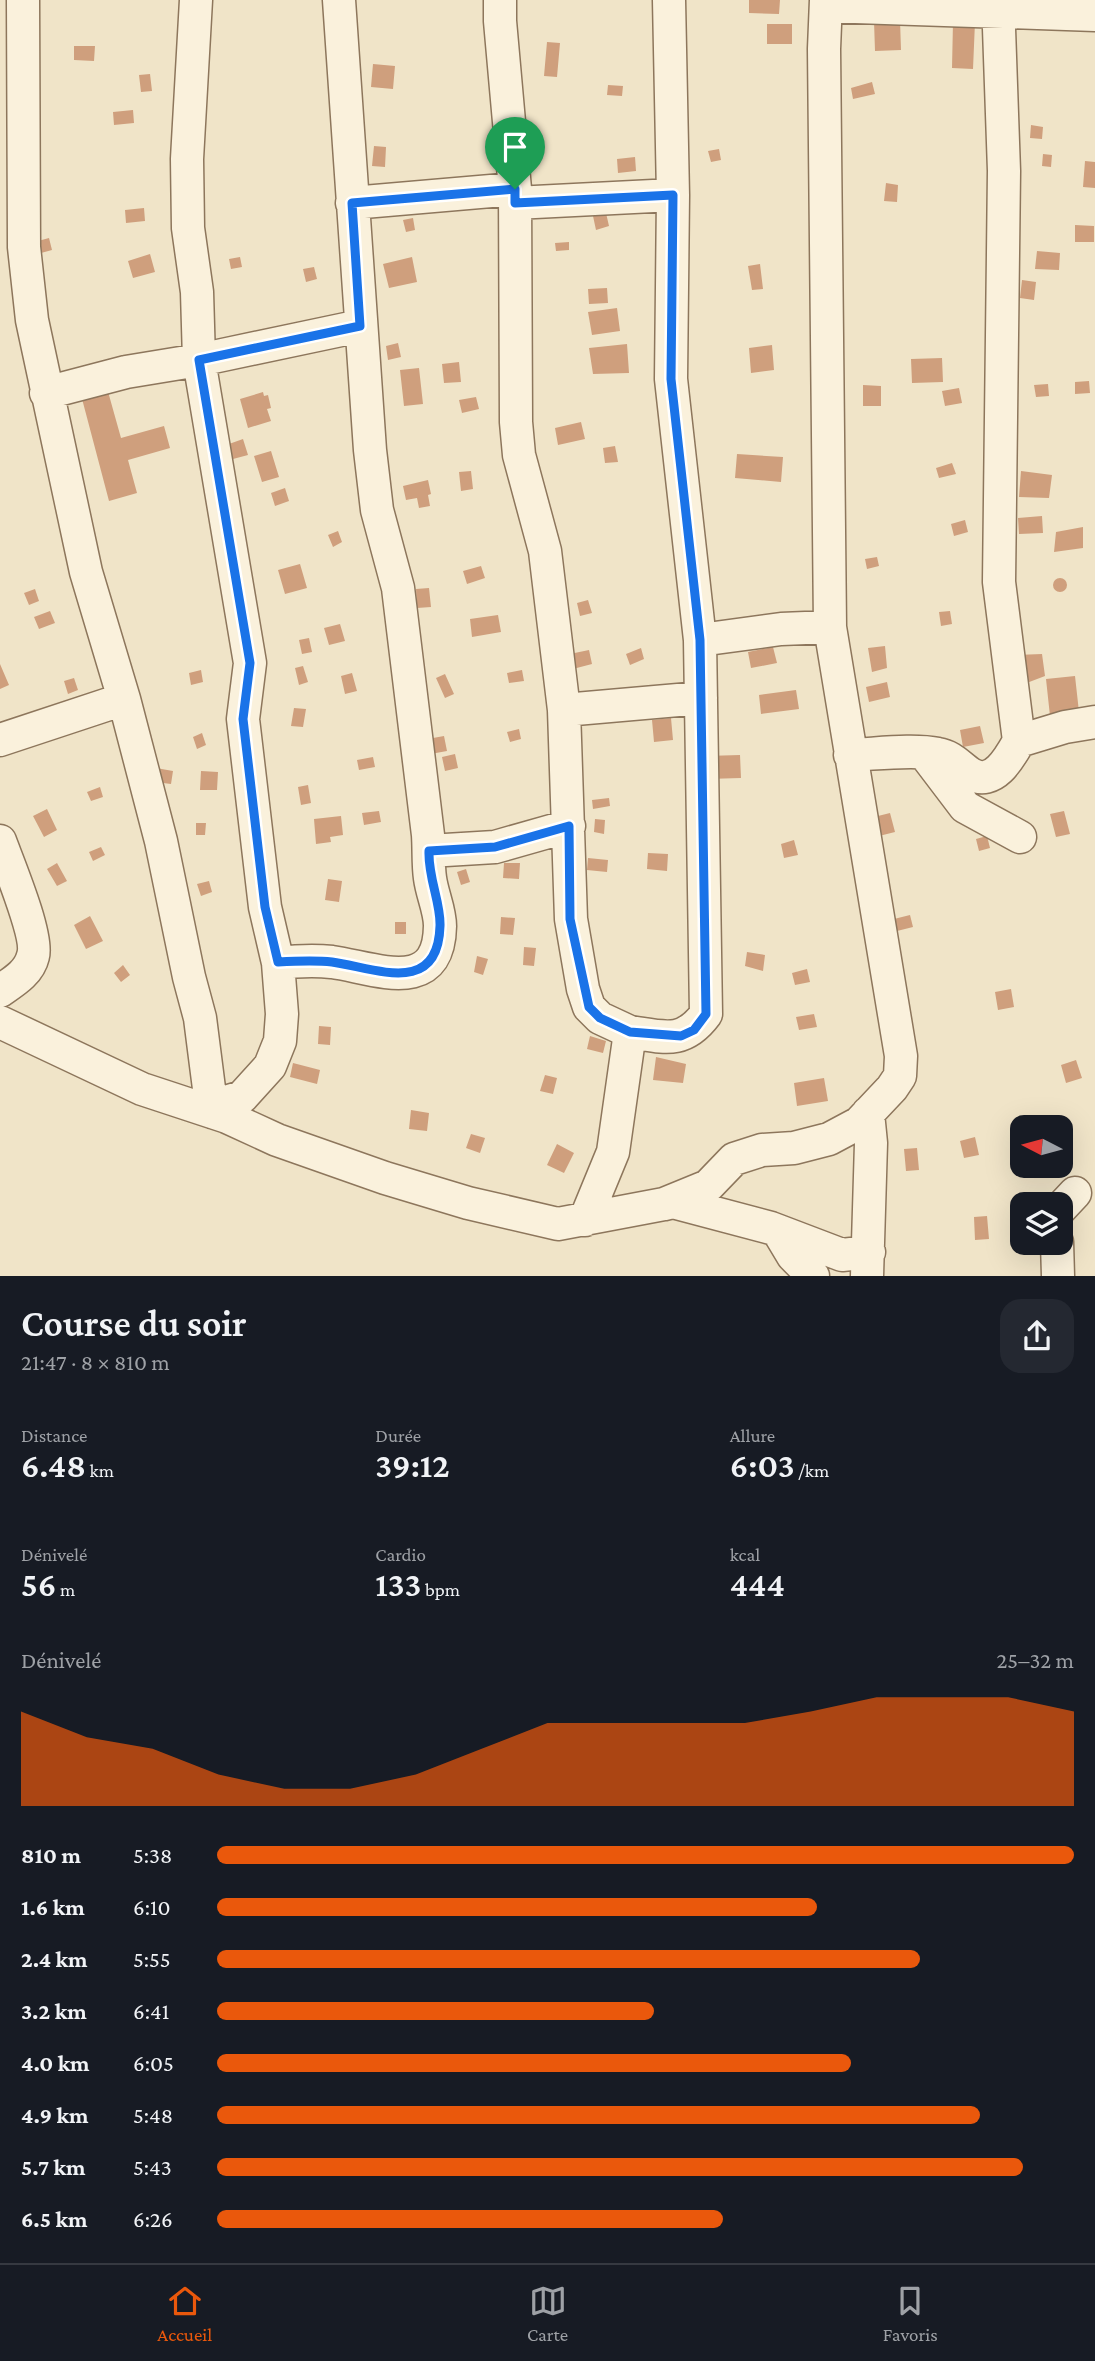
<!DOCTYPE html>
<html lang="fr">
<head>
<meta charset="utf-8">
<style>
	:root { --surface:#171b24; --page:#242831; --text:#f1f3f6; --muted:#9ea1a6; --line:#363941; --accent:#ea580c }
	body { margin:0; font-family:"Crimson Pro",serif; background:var(--page); color:var(--text); height:100vh; display:flex; flex-direction:column; font-size:26px; white-space:nowrap }
	* { box-sizing:border-box; margin:0 }
	p { font-size:23px; color:var(--muted) }
	.icon { flex:none; width:38px; height:38px; fill:none; stroke:currentColor; stroke-width:2; stroke-linecap:round; stroke-linejoin:round }
	.map { position:relative; height:1276px; overflow:hidden }
	.details { display:flex; flex-direction:column; background:var(--surface); flex:1 }
	.details>* { flex:none }
	.needle { width:46px; rotate:276deg }
	.fabs { position:absolute; left:1010px; top:1115px; display:grid; gap:14px }
	.fabs a { display:grid; place-items:center; width:63px; height:63px; border-radius:14px; background:var(--surface); box-shadow:0 7px 28px #0002; font-size:35px }
	.pin { position:absolute; display:grid; place-items:center; width:60px; height:60px; color:#fff; margin:-72px -30px; border-radius:50% 50% 50% 0; rotate:-45deg; box-shadow:0 0 7px #0007 }
	.pin .icon { rotate:45deg }
	.round { display:grid; place-items:center; flex:none; width:74px; height:74px; border-radius:21px; background:var(--page) }
	.head { display:flex; align-items:center; justify-content:space-between; height:119px; padding:0 21px }
	h1 { font-size:38px; font-weight:600; line-height:52px }
	.figures { display:grid; grid-template-columns:repeat(3,1fr); gap:10px; height:119px; padding:7px 21px }
	.figures div { display:grid; align-content:center }
	.figures b { font-size:35px; font-weight:600 }
	.figures small { font-size:19px; font-weight:400 }
	.figures p { font-size:19px }
	.chart { height:196px; padding:14px 21px }
	.chart p { display:flex; justify-content:space-between }
	.chart svg { width:100%; height:126px; margin-top:7px; fill:var(--accent); opacity:.7 }
	ul { padding:0 21px; list-style:none; font-size:23px }
	li { display:grid; grid-template-columns:112px 84px 1fr; align-items:center; height:52px }
	li i { height:18px; border-radius:9px; background:var(--accent) }
	.menu { display:flex; justify-content:space-around; align-items:center; height:98px; border-top:2px solid var(--line); background:var(--surface); font-size:19px; color:var(--muted) }
	.menu a { display:grid; justify-items:center; gap:4px }
	.menu .on { color:var(--accent) }
	.map>svg:first-child { display:block }
	.building { fill:#cf9f7d }
	.lines { fill:none; stroke-linecap:round; stroke-linejoin:round }
	.minor-casing { stroke:#8d765c; stroke-width:35 }
	.minor { stroke:#faf1dc; stroke-width:32 }
	.route-casing { stroke:#fff; stroke-width:14 }
	.route { stroke:#1a73e8; stroke-width:9 }
</style>
</head>
<body>
<div class="map">
<svg width="1095" height="1276" viewBox="0 0 1095 1276">
	<rect width="100%" height="100%" fill="#f0e4c8"/>
	<!-- building -->
	<path class="building" d="M749,0H780L779,14L749,13Z
		M900,20L901,50L875,51L874,21Z
		M953,22H975L973,69L952,68Z
		M767,24H792V44H767Z
		M547,42L560,43L557,77L544,76Z
		M74,46H95L94,61L74,60Z
		M373,64L395,66L393,89L371,87Z
		M150,74L152,91L141,92L139,75Z
		M872,82L875,94L853,99L851,88Z
		M608,85L623,86L622,96L607,95Z
		M133,110L134,123L114,125L113,112Z
		M1031,125L1043,127L1042,139L1030,138Z
		M374,146L386,147L385,167L372,166Z
		M719,149L721,160L711,162L708,151Z
		M1043,154L1052,155L1051,167L1042,166Z
		M635,157L636,171L618,173L617,159Z
		M1085,161L1095,162V188L1083,187Z
		M886,183L898,185L897,202L884,201Z
		M144,208L145,221L126,223L125,210Z
		M606,213L609,226L596,230L593,216Z
		M413,218L415,230L406,232L403,220Z
		M1075,225L1094,226V242H1075Z
		M49,238L52,250L41,253L38,241Z
		M569,242V250L556,251L555,243Z
		M1037,251L1060,253L1059,270L1035,269Z
		M150,254L155,272L133,278L128,261Z
		M240,257L242,267L231,269L229,259Z
		M412,257L417,282L389,288L383,264Z
		M760,264L763,289L752,290L748,266Z
		M314,267L317,279L306,282L303,269Z
		M1022,280L1036,282L1034,300L1020,298Z
		M607,288L608,303L589,304L588,289Z
		M617,308L620,331L592,335L588,312Z
		M398,343L401,357L388,360L386,346Z
		M627,344L629,373L593,374L589,348Z
		M772,345L774,370L751,373L749,348Z
		M942,358L943,382L912,383L911,359Z
		M459,362L461,382L444,383L442,364Z
		M419,368L423,404L404,406L400,370Z
		M1089,381L1090,393L1075,394V382Z
		M1048,384L1049,396L1036,397L1034,385Z
		M863,385L881,386V406H863Z
		M107,388L121,438L164,426L170,448L128,460L137,493L109,501L81,395Z
		M959,388L962,403L945,406L942,391Z
		M263,392L264,396L268,395L271,408L267,409L271,421L248,428L240,399Z
		M476,397L479,409L462,413L459,400Z
		M581,422L585,439L558,445L555,428Z
		M243,439L248,455L233,459L229,444Z
		M615,446L618,462L605,463L603,448Z
		M271,451L279,477L262,482L254,456Z
		M737,454L783,457L781,482L735,478Z
		M952,463L956,474L939,478L936,468Z
		M471,471L473,489L461,491L459,472Z
		M1021,471L1052,475L1049,498L1019,497Z
		M428,480L431,494L428,495L430,506L419,508L417,498L406,500L403,486Z
		M285,488L289,501L275,506L271,493Z
		M1042,516L1043,533L1019,534L1018,518Z
		M965,520L968,532L954,536L951,524Z
		M1083,527V548L1054,552L1056,532Z
		M338,531L342,542L333,547L328,535Z
		M877,557L879,566L867,569L865,559Z
		M300,564L307,588L285,594L278,570Z
		M481,566L485,578L467,584L463,571Z
		M1053 585a7 7 0 1 1 14 0a7 7 0 1 1-14 0Z
		M429,588L431,607L417,608L416,589Z
		M35,589L39,601L29,605L24,593Z
		M588,600L592,613L580,616L577,603Z
		M50,611L55,623L39,629L34,617Z
		M950,611L952,624L941,626L939,612Z
		M498,615L501,632L472,637L470,619Z
		M340,624L345,641L329,645L324,628Z
		M309,638L312,652L302,654L299,640Z
		M885,646L887,668L872,672L868,648Z
		M773,647L777,663L751,668L748,652Z
		M641,648L644,659L630,665L626,654Z
		M589,650L592,664L569,670L565,655Z
		M1042,654L1045,676L1024,684L1015,655Z
		M0,664L9,685L0,689Z
		M303,666L308,682L299,685L295,668Z
		M201,670L203,682L191,685L189,673Z
		M522,670L524,681L509,683L507,673Z
		M352,673L357,691L345,694L341,676Z
		M445,674L454,694L445,698L436,678Z
		M1075,676L1079,712L1050,716L1046,679Z
		M74,678L78,690L68,694L64,681Z
		M887,682L890,697L869,702L866,687Z
		M796,690L799,709L761,714L759,695Z
		M294,708L306,709L303,727L291,726Z
		M671,718L673,740L654,742L652,720Z
		M980,726L984,743L963,747L960,730Z
		M519,729L521,739L510,742L507,732Z
		M202,733L206,745L197,749L193,737Z
		M444,736L447,751L425,755L422,740Z
		M455,754L458,768L445,771L442,757Z
		M740,755L741,778L707,779L706,756Z
		M373,757L375,767L359,770L357,760Z
		M156,768L173,771L171,784L155,782Z
		M201,771L218,772L217,790H200Z
		M308,785L311,803L301,805L298,787Z
		M100,787L103,797L91,801L87,792Z
		M609,798L610,806L593,809L592,800Z
		M47,809L57,830L44,837L33,816Z
		M379,811L381,822L364,825L362,813Z
		M1064,811L1070,834L1056,837L1050,814Z
		M890,813L895,832L879,836L874,817Z
		M341,816L343,835L330,837L331,842L316,844L314,819Z
		M595,819L605,820L604,834L594,832Z
		M196,823H206L205,835H196Z
		M987,836L990,848L979,851L976,839Z
		M794,840L798,855L784,858L781,844Z
		M101,847L105,855L93,861L89,852Z
		M648,853L668,854L667,871L647,869Z
		M588,858L608,860L607,872L587,870Z
		M57,863L67,881L57,886L47,869Z
		M504,863H520L519,879L503,878Z
		M466,869L470,882L461,885L457,872Z
		M328,879L342,881L339,902L325,900Z
		M209,881L212,892L201,896L197,884Z
		M910,915L913,927L897,931L894,919Z
		M90,916L103,941L86,949L74,925Z
		M501,917L515,918L513,935L500,934Z
		M395,922H406V934H395Z
		M524,947L536,948L534,966L523,965Z
		M747,952L765,955L763,971L745,966Z
		M477,956L488,959L483,975L474,972Z
		M123,965L130,975L121,982L114,973Z
		M807,969L810,982L795,985L792,973Z
		M1011,989L1014,1007L998,1010L995,992Z
		M814,1014L817,1027L799,1030L796,1017Z
		M319,1026L331,1027L330,1045L318,1044Z
		M590,1036L606,1041L603,1053L587,1049Z
		M656,1057L686,1064L683,1083L653,1080Z
		M1076,1060L1082,1078L1066,1083L1061,1065Z
		M293,1063L320,1070L317,1084L290,1077Z
		M545,1075L557,1078L553,1094L540,1091Z
		M824,1078L828,1101L797,1106L794,1083Z
		M411,1110L429,1113L427,1131L409,1129Z
		M471,1134L485,1138L480,1153L466,1148Z
		M975,1137L979,1155L964,1158L960,1141Z
		M557,1144L574,1153L564,1173L547,1165Z
		M917,1148L919,1170L906,1171L904,1149Z
		M987,1216L989,1239L975,1240L974,1217Z"/>
	<g class="lines">
		<defs>
			<path id="minor" d="M23,0L24,247L32,320L86,572L124,699L161,841L189,977L200,1018L212,1112
				M196,0L187,159L188,228L197,292L199,360L250,663L243,719L265,907L278,963L282,1014L280,1041L270,1066L242,1097L212,1106
				M500,0V21L515,189L516,422L519,455L545,551L564,710L571,919L583,989L589,1007L600,1018L630,1032L613,1152L585,1220
				M998,0L1004,171L999,582L1019,741
				M826,6L1095,15
				M352,203L515,189
				M515,203L673,195
				M46,393L126,372L199,360L360,326
				M700,640L781,629L830,627
				M564,710L701,698
				M0,740L124,699
				M924,753L965,807L1020,837
				M850,755C876,754 913,749 938,754C952,756 960,767 971,774C994,787 1010,757 1019,741L1065,727L1095,722
				M0,841C8,863 39,937 33,956C29,973 13,982 0,991
				M429,851L495,847L569,826
				M278,963C296,961 314,960 332,962C375,968 439,997 440,926C440,910 432,894 430,878C428,864 429,849 428,835L398,588L377,510L370,450L339,0
				M0,1022L142,1089L227,1117L277,1140L385,1178L468,1203L558,1224L664,1204L708,1186L734,1159L762,1150L794,1148L829,1139L859,1123L892,1088L900,1076L901,1056L830,627L824,49L826,0
				M630,1032C664,1037 683,1045 706,1014L700,640L671,379L673,195L669,0
				M665,1204L673,1202L771,1228L842,1255L869,1252
				M1060,1209L1075,1193
				M778,1231L793,1256L813,1276
				M1057,1242L1058,1276
				M867,1276L871,1143L868,1113"/>
		</defs>
		<!-- minor casing -->
		<use href="#minor" class="minor-casing"/>
		<!-- minor -->
		<use href="#minor" class="minor"/>
	</g>
	<g class="lines">
		<defs>
			<path id="route" d="M515,189V203L673,195L671,379L700,640L706,1014L694,1030L681,1036L630,1032L600,1018L589,1007L570,919L569,826L495,847L429,851C428,878 441,903 440,926C438,997 375,968 332,962C314,960 296,961 278,962L265,907L243,719L250,663L199,360L360,326L352,203Z"/>
		</defs>
		<!-- route casing -->
		<use href="#route" class="route-casing"/>
		<!-- route -->
		<use href="#route" class="route"/>
	</g>
</svg>
<div class="fabs">
<a><svg class="needle" viewBox="-14 -14 28 28"><path d="M0-13l5 13h-10z" fill="#e53935"/><path d="M0 13l5-13h-10z" fill="#9ea1a6"/></svg></a>
<a><svg class="icon" aria-label="layers" viewBox="0 0 24 24"><path d="M12 4l9 5-9 5-9-5zM3 14l9 5 9-5"/></svg></a>
</div>
<div class="pin" style="left:515px;top:189px;background:#1e9e55"><svg class="icon" aria-label="arrive" viewBox="0 0 24 24"><path d="M6 21V4h12l-3 4 3 4H6"/></svg></div>
</div>
<section class="details">
<div class="head"><div><h1>Course du soir</h1><p>21:47 · 8 × 810 m</p></div><a class="round"><svg class="icon" aria-label="share" viewBox="0 0 24 24"><path d="M12 15V3M7 8l5-5 5 5M5 13v7h14v-7"/></svg></a></div>
<div class="figures">
<div><p>Distance</p><b>6.48<small> km</small></b></div>
<div><p>Durée</p><b>39:12</b></div>
<div><p>Allure</p><b>6:03<small> /km</small></b></div>
</div>
<div class="figures">
<div><p>Dénivelé</p><b>56<small> m</small></b></div>
<div><p>Cardio</p><b>133<small> bpm</small></b></div>
<div><p>kcal</p><b>444</b></div>
</div>
<div class="chart"><p><span>Dénivelé</span>25–32 m</p>
<svg viewBox="0 0 160 44" preserveAspectRatio="none"><path d="M0 44V11L10 20L20 24L30 33L40 38L50 38L60 33L70 24L80 15L90 15L100 15L110 15L120 11L130 6L140 6L150 6L160 11V44z"/></svg>
</div>
<ul>
<li><b>810 m</b>5:38<i style="width:100%"></i></li>
<li><b>1.6 km</b>6:10<i style="width:70%"></i></li>
<li><b>2.4 km</b>5:55<i style="width:82%"></i></li>
<li><b>3.2 km</b>6:41<i style="width:51%"></i></li>
<li><b>4.0 km</b>6:05<i style="width:74%"></i></li>
<li><b>4.9 km</b>5:48<i style="width:89%"></i></li>
<li><b>5.7 km</b>5:43<i style="width:94%"></i></li>
<li><b>6.5 km</b>6:26<i style="width:59%"></i></li>
</ul>
</section>
<nav class="menu">
<a class="on"><svg class="icon" aria-label="home" viewBox="0 0 24 24"><path d="M3 11l9-7 9 7M6 9v11h12V9"/></svg>Accueil</a>
<a><svg class="icon" aria-label="map" viewBox="0 0 24 24"><path d="M3 6l6-2 6 2 6-2v14l-6 2-6-2-6 2zM9 4v14M15 6v14"/></svg>Carte</a>
<a><svg class="icon" aria-label="saved" viewBox="0 0 24 24"><path d="M7 4h10v16l-5-4-5 4z"/></svg>Favoris</a>
</nav>
</body>
</html>
